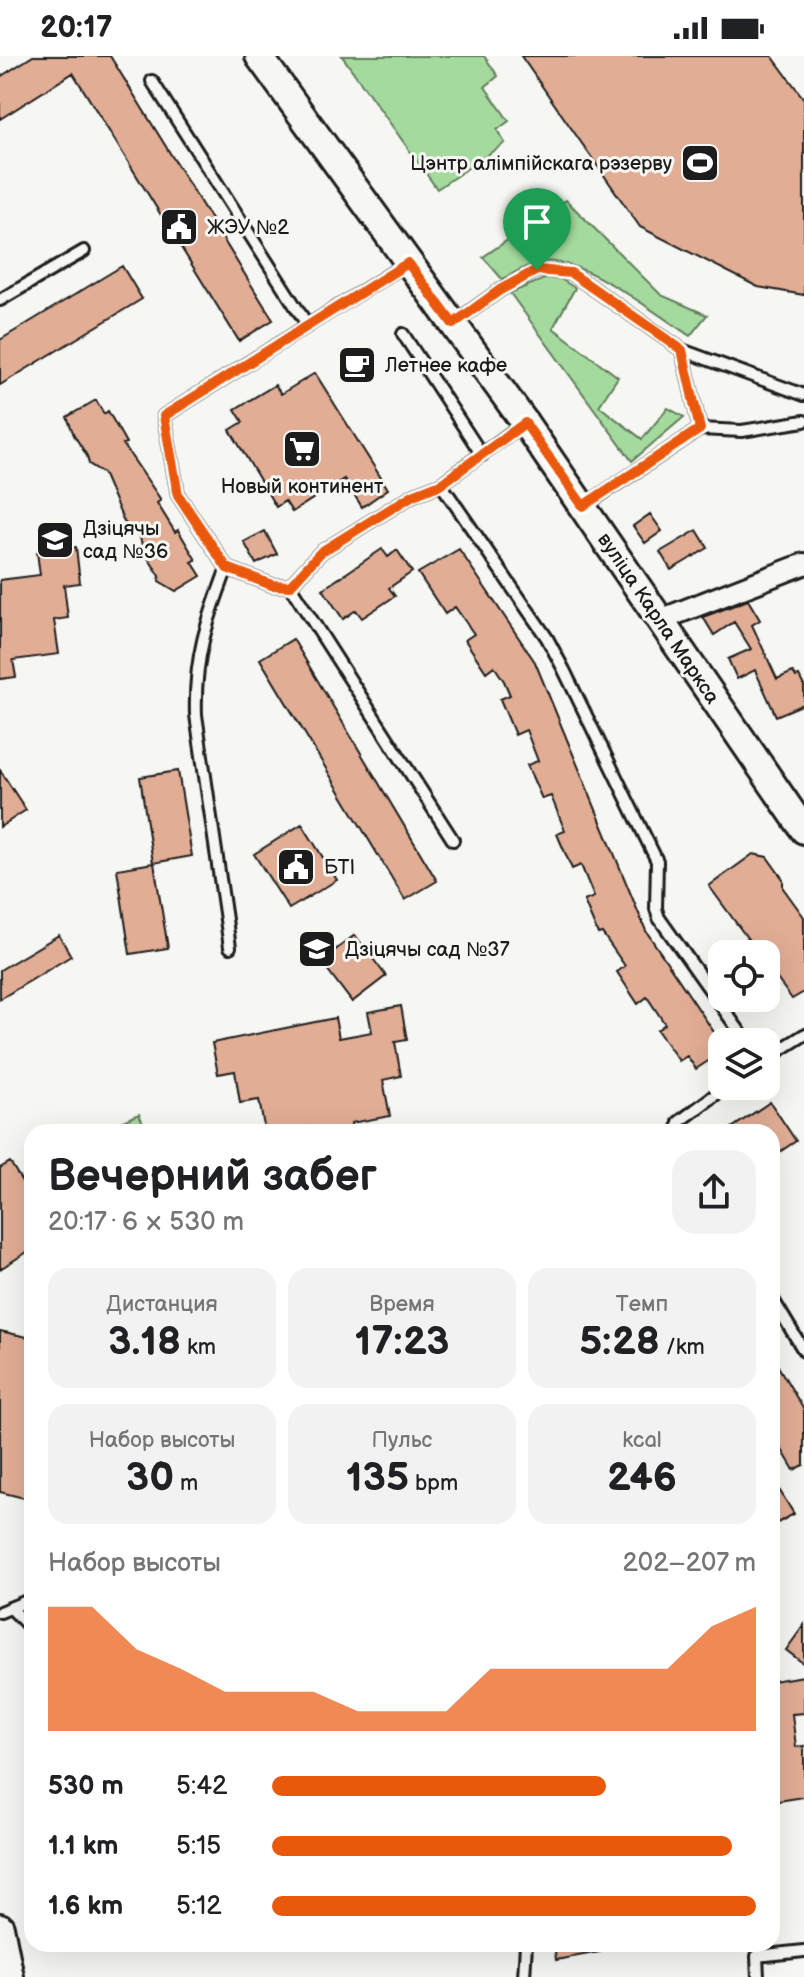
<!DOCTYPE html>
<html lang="ru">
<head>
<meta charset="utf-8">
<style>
	:root { --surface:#fff; --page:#f2f2f2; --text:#202124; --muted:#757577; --accent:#ea580c }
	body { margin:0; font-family:"Balsamiq Sans",sans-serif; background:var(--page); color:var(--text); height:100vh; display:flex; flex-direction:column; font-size:30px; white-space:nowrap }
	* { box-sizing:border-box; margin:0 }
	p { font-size:26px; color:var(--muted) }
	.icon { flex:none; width:44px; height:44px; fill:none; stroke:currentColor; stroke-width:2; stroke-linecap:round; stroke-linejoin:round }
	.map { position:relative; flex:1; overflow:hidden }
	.side { position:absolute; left:24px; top:1068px; width:756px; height:828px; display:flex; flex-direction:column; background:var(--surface); border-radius:24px; box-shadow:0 8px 32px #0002 }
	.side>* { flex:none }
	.controls { position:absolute; left:708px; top:884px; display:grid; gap:16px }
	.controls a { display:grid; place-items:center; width:72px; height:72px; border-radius:16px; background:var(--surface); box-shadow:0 8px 32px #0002; font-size:40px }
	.pin { position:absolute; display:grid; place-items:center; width:68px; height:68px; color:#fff; margin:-82px -34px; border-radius:50% 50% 50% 0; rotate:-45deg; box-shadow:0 0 8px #0007 }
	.pin .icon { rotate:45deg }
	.round { display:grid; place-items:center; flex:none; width:84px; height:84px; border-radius:24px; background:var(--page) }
	.head { display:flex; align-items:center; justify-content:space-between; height:136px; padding:0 24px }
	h1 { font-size:44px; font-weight:700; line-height:60px }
	.figures { display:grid; grid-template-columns:repeat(3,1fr); gap:12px; height:136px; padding:8px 24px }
	.figures div { display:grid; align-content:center; border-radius:20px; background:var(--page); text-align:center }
	.figures b { font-size:40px; font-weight:700 }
	.figures small { font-size:22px; font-weight:400 }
	.figures p { font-size:22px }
	.chart { height:224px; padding:16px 24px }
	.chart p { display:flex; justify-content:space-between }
	.chart svg { width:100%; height:144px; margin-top:8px; fill:var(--accent); opacity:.7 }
	ul { padding:0 24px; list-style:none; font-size:26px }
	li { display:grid; grid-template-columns:128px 96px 1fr; align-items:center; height:60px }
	li i { height:20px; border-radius:10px; background:var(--accent) }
	.status { display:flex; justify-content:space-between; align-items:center; height:56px; padding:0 40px; background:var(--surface); direction:ltr }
	.status svg { height:22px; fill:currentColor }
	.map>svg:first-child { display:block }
	.green { fill:#a4da9d; stroke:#607b5c; stroke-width:2 }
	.building { fill:#e1ad95; stroke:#1c1c1c; stroke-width:2 }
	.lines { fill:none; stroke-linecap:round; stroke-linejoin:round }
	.lane-casing { stroke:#1c1c1c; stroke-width:16 }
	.street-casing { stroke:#1c1c1c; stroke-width:26 }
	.secondary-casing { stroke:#1c1c1c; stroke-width:32 }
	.lane { stroke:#f6f6f2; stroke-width:10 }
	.street { stroke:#f6f6f2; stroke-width:20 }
	.secondary { stroke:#f6f6f2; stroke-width:26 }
	.route-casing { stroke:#fff; stroke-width:16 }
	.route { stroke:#ea580c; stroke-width:10 }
	.labels { text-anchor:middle; stroke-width:6; stroke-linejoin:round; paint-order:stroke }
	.poi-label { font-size:20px; fill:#1c1c1c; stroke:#f6f6f2; text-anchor:start }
	.street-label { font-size:20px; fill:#1c1c1c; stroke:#f6f6f2 }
</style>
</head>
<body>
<div class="status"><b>20:17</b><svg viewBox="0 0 49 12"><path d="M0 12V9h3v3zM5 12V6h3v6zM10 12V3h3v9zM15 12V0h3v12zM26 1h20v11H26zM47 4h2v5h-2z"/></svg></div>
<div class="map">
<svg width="804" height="1921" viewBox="0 0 804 1921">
	<rect width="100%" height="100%" fill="#f6f6f2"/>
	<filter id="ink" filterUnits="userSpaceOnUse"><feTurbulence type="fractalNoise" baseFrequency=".0125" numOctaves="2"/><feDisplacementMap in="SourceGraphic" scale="16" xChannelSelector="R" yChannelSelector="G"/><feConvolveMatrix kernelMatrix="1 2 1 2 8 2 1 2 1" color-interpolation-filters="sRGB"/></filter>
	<g filter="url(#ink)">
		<!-- green -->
		<path class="green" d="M342,0H484L498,20L485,31L509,65L497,74L505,87L437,133Z
			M566,144L661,239L707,259L690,280C655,257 583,200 542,206C527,209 514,217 502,223L483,201Z
			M554,219L575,232L553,272L618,321L599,350L642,383L668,352L684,361L632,405L510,237Z
			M139,1058L147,1076H97Z"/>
		<!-- building -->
		<path class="building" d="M33,0H110L273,264L239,285L73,17L0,63V21Z
			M521,0H772L804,43V239L758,231L640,171Z
			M122,210L142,243L0,329V284Z
			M315,317L388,433L362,451L344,423L292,456L285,445L276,451L230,374L243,366L235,353L275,329L281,338Z
			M96,344L104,358L108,355L126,387L123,388L161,444L157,447L175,476L178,474L196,504L192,506L201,520L176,535L159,525L160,520L144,496L139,478L124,466L103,417L89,408L87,400L74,379L67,361Z
			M650,458L662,475L645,487L633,470Z
			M697,474L708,492L671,514L660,496Z
			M265,475L277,498L256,508L244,486Z
			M76,491L80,527L64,529L68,562L54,564L59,598L13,604L16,621L0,623V524L40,519L37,496Z
			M382,493L388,501L397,494L412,516L389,532L395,540L362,562L356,554L343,563L323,533Z
			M459,493L535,606L646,875L722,988V996L696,1013L687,1000L679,1005L657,974L665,968L647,941L638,948L617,916L625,910L602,877L598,878L584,845L594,841L581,809L572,813L557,778L565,775L551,740L542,743L527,709L538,705L526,674L515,679L500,643L510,639L504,625L494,610L486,616L465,584L474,578L455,551L445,558L418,517Z
			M748,544L760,564L752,569L777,623L793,616L796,621L799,620L804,630V648L776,660L755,614L737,623L728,603L751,593L734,566L714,579L703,561Z
			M293,583L437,825L405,844L260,603Z
			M0,714L26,754L0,771Z
			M178,715L192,800L153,807L140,721Z
			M302,768L337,824L289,853L254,798Z
			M753,798L767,801L783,823V832L804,861V936L792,943L766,908V898H759L709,830Z
			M154,807L168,892L130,898L117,813Z
			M59,879L71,900L0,943V914Z
			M355,879L386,920L352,946L321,905Z
			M401,950L407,984L395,986L401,1020L383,1024L390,1060L351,1067L353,1076H307V1071L265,1076L259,1044L240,1047L235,1015L218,1018L212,987L335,962L339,982L372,976L368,956Z
			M770,1046L796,1085L772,1101V1076H726Z
			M10,1106L32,1142V1193L0,1213V1112Z
			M0,1275L32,1282V1444L0,1436Z
			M772,1300L804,1354V1409L794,1414L772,1377Z
			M772,1422L794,1458L772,1470Z
			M804,1569V1608L786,1594Z
			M804,1620V1657L792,1658L796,1691L804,1690V1741L772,1746V1625Z
			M554,1888H600V1896L556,1904Z"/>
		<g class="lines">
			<defs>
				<path id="lane" d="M152,25L308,270
					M0,244L84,195
					M454,267L500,234L537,214L571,217L682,294L804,339
					M403,278L482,399
					M682,294L700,373
					M441,428L547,582L564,614L657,805L656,853L659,862L747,986
					M585,449L700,373L742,375L804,365
					M227,512L178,439L164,360L406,208
					M453,784L290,530L321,496L413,439L441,428L523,368
					M230,891L196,659C194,601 207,565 227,512L272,529L290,530
					M766,1003L804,979
					M678,1076L679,1066L727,1030
					M772,1242L804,1295
					M12,1553L32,1574
					M0,1556L32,1543
					M524,1921L526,1888
					M758,1921L757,1900L804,1895"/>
				<path id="street" d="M660,564L804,508"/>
				<path id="secondary" d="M259,0L525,367L804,774
					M0,1871L10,1921"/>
			</defs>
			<!-- lane casing -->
			<use href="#lane" class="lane-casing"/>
			<!-- street casing -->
			<use href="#street" class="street-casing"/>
			<!-- secondary casing -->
			<use href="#secondary" class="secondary-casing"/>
			<!-- lane -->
			<use href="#lane" class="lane"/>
			<!-- street -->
			<use href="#street" class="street"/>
			<!-- secondary -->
			<use href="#secondary" class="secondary"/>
		</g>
	</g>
	<g class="lines" filter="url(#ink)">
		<defs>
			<path id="route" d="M408,207L453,268L500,234L537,214L571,217L682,294L700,373L583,450L525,367L441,428L413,439L321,496L290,530L272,529L227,512L178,439L164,360Z"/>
		</defs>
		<!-- route casing -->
		<use href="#route" class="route-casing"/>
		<!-- route -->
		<use href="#route" class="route"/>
	</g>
	<!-- icons -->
	<defs>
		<symbol id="stadium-square" viewBox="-11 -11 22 22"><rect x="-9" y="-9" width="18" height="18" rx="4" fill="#1c1c1c" stroke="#f6f6f2"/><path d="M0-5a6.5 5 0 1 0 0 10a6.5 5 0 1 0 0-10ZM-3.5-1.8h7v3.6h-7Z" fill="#fff"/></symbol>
		<symbol id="civic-square" viewBox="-11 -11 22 22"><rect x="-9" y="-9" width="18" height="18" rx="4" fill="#1c1c1c" stroke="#f6f6f2"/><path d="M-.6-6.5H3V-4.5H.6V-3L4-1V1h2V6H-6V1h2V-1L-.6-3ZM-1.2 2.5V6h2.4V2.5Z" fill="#fff"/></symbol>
		<symbol id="cafe-square" viewBox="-11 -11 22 22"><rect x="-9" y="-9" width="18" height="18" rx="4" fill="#1c1c1c" stroke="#f6f6f2"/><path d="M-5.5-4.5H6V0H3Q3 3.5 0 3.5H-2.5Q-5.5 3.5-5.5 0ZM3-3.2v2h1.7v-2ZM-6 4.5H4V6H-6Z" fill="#fff"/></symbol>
		<symbol id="supermarket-square" viewBox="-11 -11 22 22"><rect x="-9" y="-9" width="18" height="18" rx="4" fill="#1c1c1c" stroke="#f6f6f2"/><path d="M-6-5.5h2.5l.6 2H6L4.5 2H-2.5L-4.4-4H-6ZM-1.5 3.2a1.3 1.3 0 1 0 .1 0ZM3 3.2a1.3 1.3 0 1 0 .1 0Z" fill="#fff"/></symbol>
		<symbol id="school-square" viewBox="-11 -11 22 22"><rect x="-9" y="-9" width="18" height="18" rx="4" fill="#1c1c1c" stroke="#f6f6f2"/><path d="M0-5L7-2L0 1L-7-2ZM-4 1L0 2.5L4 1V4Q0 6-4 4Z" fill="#fff"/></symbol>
	</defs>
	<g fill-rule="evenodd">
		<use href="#stadium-square" x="678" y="85" width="44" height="44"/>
		<use href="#civic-square" x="157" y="149" width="44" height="44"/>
		<use href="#cafe-square" x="335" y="287" width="44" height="44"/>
		<use href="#supermarket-square" x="280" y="371" width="44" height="44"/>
		<use href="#school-square" x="33" y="462" width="44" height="44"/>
		<use href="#civic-square" x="274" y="789" width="44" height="44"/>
		<use href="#school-square" x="295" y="871" width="44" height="44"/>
	</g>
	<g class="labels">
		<!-- poi labels -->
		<g class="poi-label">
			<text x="672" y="114" text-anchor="end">Цэнтр алімпійскага рэзерву</text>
			<text x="207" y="178">ЖЭУ №2</text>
			<text x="385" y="316">Летнее кафе</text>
			<text x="302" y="437" text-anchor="middle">Новый континент</text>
			<text x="83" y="479">Дзіцячы<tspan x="83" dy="23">сад №36</tspan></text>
			<text x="324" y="818">БТІ</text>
			<text x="345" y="900">Дзіцячы сад №37</text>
		</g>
		<!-- street labels -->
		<g class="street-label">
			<text transform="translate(659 562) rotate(56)" y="7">вуліца Карла Маркса</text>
		</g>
	</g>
</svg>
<div class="controls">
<a><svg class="icon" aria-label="locate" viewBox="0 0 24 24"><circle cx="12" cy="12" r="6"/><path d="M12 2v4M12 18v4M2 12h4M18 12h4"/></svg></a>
<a><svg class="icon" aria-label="layers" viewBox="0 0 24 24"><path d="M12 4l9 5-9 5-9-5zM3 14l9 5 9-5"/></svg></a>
</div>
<div class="pin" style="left:537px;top:214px;background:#1e9e55"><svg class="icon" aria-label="arrive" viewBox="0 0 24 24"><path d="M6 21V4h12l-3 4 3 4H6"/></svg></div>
<section class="side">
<div class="head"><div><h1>Вечерний забег</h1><p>20:17 · 6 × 530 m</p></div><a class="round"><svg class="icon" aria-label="share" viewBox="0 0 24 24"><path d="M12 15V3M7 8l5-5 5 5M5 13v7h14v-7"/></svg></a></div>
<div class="figures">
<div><p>Дистанция</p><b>3.18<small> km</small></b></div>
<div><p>Время</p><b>17:23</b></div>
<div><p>Темп</p><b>5:28<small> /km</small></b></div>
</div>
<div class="figures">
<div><p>Набор высоты</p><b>30<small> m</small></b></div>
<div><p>Пульс</p><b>135<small> bpm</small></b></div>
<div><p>kcal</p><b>246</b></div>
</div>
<div class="chart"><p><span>Набор высоты</span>202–207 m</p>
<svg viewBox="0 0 160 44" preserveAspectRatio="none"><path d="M0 44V6L10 6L20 19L30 25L40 32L50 32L60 32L70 38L80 38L90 38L100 25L110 25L120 25L130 25L140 25L150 12L160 6V44z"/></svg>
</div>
<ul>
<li><b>530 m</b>5:42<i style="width:69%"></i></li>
<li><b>1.1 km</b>5:15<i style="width:95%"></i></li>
<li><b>1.6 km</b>5:12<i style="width:100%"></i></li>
</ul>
</section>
</div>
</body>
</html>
